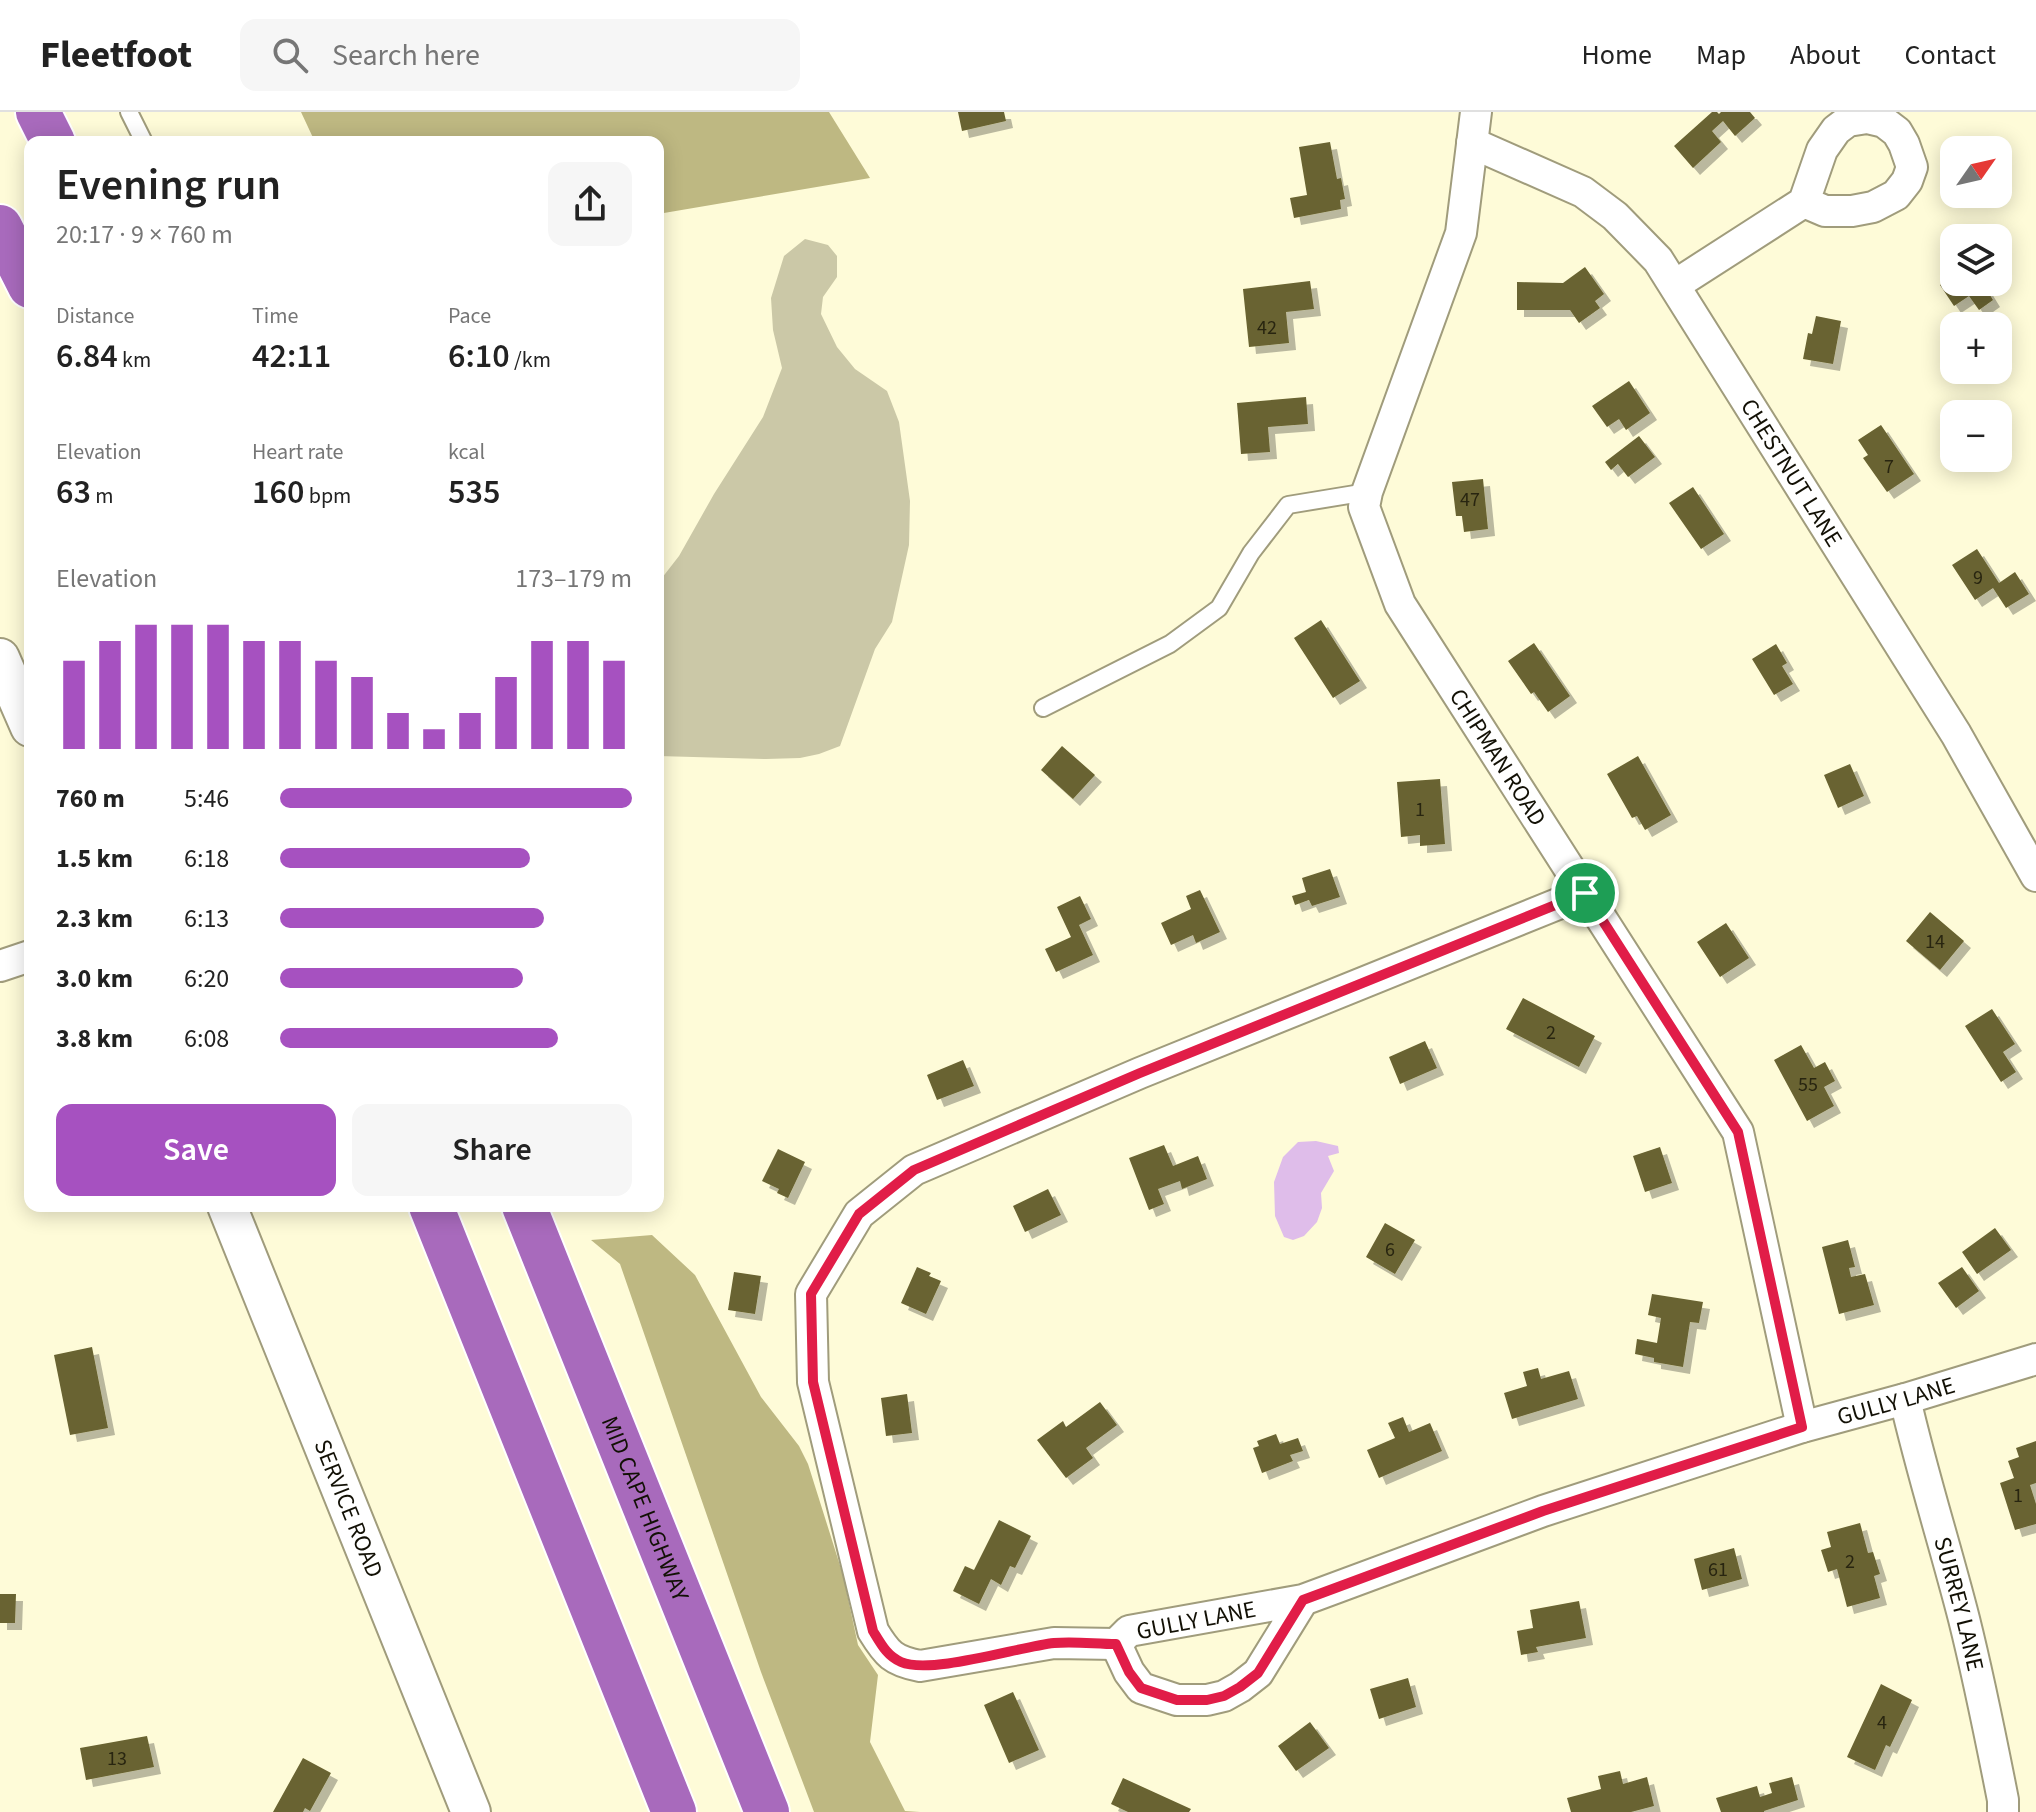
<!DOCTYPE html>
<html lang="en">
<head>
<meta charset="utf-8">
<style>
	:root { --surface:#fff; --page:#f6f6f6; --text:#222; --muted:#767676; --line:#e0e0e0; --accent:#a651c0 }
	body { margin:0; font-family:"Source Sans 3",sans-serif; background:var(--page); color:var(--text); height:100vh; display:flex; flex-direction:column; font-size:30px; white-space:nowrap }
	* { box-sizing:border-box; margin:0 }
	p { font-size:26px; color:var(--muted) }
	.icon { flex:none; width:44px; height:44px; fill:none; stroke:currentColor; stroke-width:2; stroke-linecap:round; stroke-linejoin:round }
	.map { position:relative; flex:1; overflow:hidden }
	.panel { position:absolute; left:24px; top:24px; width:640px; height:1076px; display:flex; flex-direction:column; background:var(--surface); border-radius:16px; box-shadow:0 4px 20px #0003 }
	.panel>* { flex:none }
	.needle { width:52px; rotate:56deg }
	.tools { position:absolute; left:1940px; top:24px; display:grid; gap:16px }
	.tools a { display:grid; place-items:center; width:72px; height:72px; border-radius:16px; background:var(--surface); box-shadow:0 4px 20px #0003; font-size:40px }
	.pin { position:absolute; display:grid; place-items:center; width:68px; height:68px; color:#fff; margin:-34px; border:4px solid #fff; border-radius:50%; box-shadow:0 2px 8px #0007 }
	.round { display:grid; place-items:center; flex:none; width:84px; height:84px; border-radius:16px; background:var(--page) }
	.head { display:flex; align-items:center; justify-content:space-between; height:136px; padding:0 32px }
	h1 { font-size:44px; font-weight:600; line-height:60px }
	.stats { display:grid; grid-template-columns:repeat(3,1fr); gap:12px; height:136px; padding:8px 32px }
	.stats div { display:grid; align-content:center }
	.stats b { font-size:34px; font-weight:600 }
	.stats small { font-size:22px; font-weight:400 }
	.stats p { font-size:22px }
	.chart { height:224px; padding:16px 32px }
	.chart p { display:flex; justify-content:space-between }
	.chart svg { width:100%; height:144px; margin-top:8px; stroke:var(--accent); stroke-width:6 }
	.cta { display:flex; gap:16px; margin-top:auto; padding:16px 32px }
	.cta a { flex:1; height:92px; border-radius:16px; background:var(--accent); color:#fff; font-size:32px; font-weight:600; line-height:92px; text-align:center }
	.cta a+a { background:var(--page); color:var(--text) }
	ul { padding:0 32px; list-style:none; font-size:26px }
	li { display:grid; grid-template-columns:128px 96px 1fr; align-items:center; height:60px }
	li i { height:20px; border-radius:10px; background:var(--accent) }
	header { display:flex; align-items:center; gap:48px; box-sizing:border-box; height:112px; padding:0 40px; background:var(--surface); border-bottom:2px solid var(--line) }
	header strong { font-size:38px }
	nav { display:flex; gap:44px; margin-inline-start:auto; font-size:28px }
	.search { width:560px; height:72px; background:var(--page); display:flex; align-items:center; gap:20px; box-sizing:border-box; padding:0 28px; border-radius:16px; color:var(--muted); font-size:30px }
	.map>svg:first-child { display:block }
	.green { fill:#cbc8a7 }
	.forest { fill:#beb882 }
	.water { fill:#dfbdea }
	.building { fill:#696330; filter:url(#shadow) }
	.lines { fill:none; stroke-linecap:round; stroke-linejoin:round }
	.service-casing { stroke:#a09c7c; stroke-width:20 }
	.minor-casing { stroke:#a09c7c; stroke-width:34 }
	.tertiary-casing { stroke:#a09c7c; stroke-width:42 }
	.motorway-casing { stroke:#fff; stroke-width:48 }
	.service { stroke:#fff; stroke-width:16 }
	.minor { stroke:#fff; stroke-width:30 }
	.tertiary { stroke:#fff; stroke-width:38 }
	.motorway { stroke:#a86abc; stroke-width:44 }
	.route-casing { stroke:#fff; stroke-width:16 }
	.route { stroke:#e11d48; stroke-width:10 }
	.labels { text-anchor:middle; stroke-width:7; stroke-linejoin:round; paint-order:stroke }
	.number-label { font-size:20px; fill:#282510 }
	.street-label { font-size:24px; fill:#121005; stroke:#fff }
</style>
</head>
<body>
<header>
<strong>Fleetfoot</strong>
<div class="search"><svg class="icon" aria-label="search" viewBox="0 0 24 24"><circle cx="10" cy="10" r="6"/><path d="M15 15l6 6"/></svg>Search here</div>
<nav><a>Home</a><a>Map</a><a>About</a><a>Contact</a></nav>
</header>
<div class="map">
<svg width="2036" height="1700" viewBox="0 0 2036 1700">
	<defs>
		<filter id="shadow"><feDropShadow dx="7" dy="7" stdDeviation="0" flood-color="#0004"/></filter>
	</defs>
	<rect width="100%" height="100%" fill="#fefbd8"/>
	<!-- green -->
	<path class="green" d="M805,127L828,133L837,144V165L823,185L821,202L837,235L855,257L887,279L899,310L910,389L909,433L892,510L875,537L840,634L819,642L800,646L766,647L658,644V471L679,444L714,382L763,305L782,256L773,218L771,186L784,144Z"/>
	<!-- forest -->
	<path class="forest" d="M301,0H829L870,66L658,102V30H315Z
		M652,1123L695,1163L761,1285L799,1334L808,1352L843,1463L858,1533L878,1563L870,1630L905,1699L920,1700H814L761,1560L620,1152L591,1128Z"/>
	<!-- water -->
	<path class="water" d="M1316,1029L1338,1034L1339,1041L1328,1044L1334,1059L1321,1081L1322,1096L1317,1110L1304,1124L1293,1128L1284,1125L1275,1104L1274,1070L1283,1045L1298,1030Z"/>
	<!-- building -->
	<path class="building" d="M958,0H1004L1006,9L962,19Z
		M1712,0H1717L1719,2L1721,0H1750L1755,6L1735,24L1723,9L1712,19L1721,30L1693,56L1674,34Z
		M1330,30L1337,67L1341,66L1345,87L1340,88L1341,97L1294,106L1290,86L1307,83L1299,35Z
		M1585,155L1604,182L1595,189L1600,196L1579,211L1570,198H1517V170L1563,171Z
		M1954,164V170H1982L1993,188L1979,198L1969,184L1954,194L1940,173Z
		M1310,169L1314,197L1286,200L1289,231L1249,235L1243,177Z
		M1816,204L1841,209L1833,252L1803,247L1808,221L1812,222Z
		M1629,269L1650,301L1626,318L1619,307L1607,315L1592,294Z
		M1306,285L1308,312L1268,315L1270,340L1241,342L1237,291Z
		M1881,313L1914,362L1887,380L1863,346L1868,343L1858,328Z
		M1639,324L1655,345L1628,365L1618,352L1611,358L1605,350Z
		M1483,367L1488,417L1464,420L1462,404H1456L1452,370Z
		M1693,375L1724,422L1701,437L1669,391Z
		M1977,437L1999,471L2015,460L2029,482L2006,496L1993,476L1975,488L1952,453Z
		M1321,508L1360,569L1333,586L1294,526Z
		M1534,531L1570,584L1548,600L1534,580L1531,582L1508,549Z
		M1776,532L1787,551L1782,554L1793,572L1774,583L1752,547Z
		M1062,634L1095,663L1073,687L1041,658Z
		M1638,644L1671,703L1645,718L1637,704L1632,706L1607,662Z
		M1850,652L1864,684L1838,696L1824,663Z
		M1440,667L1445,732L1420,734V723L1401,725L1397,670Z
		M1330,757L1340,785L1312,794L1309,788L1295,793L1292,784L1306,780L1302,766Z
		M1200,778L1220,820L1196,831L1193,823L1171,833L1161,811L1191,797L1186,784Z
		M1080,784L1091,807L1079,813L1093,843L1056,860L1045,837L1071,825L1057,795Z
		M1930,800L1964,829L1940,858L1906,829Z
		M1726,811L1749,846L1720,865L1697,830Z
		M1523,886L1595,924L1579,955L1506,917Z
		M1992,897L2015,932L2003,940L2016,960L2001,970L1965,914Z
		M1425,929L1437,956L1400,972L1389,945Z
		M1801,933L1814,956L1825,950L1835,969L1824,975L1834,994L1807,1009L1774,948Z
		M963,948L974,974L937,988L927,963Z
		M1164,1033L1173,1054L1198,1044L1207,1067L1182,1077L1180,1069L1158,1077L1164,1092L1149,1098L1129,1046Z
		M1660,1035L1672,1071L1645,1080L1633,1044Z
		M778,1037L805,1050L788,1086L777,1081L779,1077L762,1069Z
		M1048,1077L1061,1103L1025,1120L1013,1094Z
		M1385,1111L1415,1128L1395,1162L1366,1145Z
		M1995,1116L2011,1138L1977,1162L1962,1140Z
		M1848,1128L1855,1155L1849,1156L1851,1165L1865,1162L1874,1193L1839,1202L1822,1135Z
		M917,1155L931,1161L929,1164L941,1169L926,1202L901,1191Z
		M1962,1155L1979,1179L1956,1196L1938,1171Z
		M734,1160L761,1164L755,1202L728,1198Z
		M1652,1182L1703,1190L1699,1211L1690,1210L1683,1255L1654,1250V1246L1635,1242L1637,1227L1657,1231L1661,1206L1648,1203Z
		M92,1235L108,1316L70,1323L54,1243Z
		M1538,1256L1541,1267L1569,1259L1578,1287L1512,1307L1504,1281L1527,1274L1523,1260Z
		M907,1282L912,1321L886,1324L881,1286Z
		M1100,1290L1117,1313L1086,1336L1093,1346L1066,1366L1037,1328L1063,1309L1066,1315Z
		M1403,1305L1409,1320L1430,1311L1442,1339L1379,1366L1367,1338L1395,1326L1388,1311Z
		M1276,1322L1280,1332L1298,1326L1303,1339L1290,1343L1293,1349L1262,1361L1253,1336L1259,1334L1257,1329Z
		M2036,1329V1371L2030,1373L2036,1392V1412L2015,1418L2000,1371L2014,1366L2008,1349L2019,1345L2016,1336Z
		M999,1408L1031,1424L1015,1456L1010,1454L1001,1473L991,1467L979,1492L953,1479L965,1454L974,1458Z
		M1860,1411L1868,1441L1873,1440L1880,1462L1874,1464L1880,1486L1847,1495L1837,1457L1828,1460L1821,1438L1831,1435L1827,1420Z
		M1734,1436L1742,1467L1702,1478L1694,1447Z
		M0,1482H16L15,1511H0Z
		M1579,1489L1586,1526L1536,1535L1538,1540L1521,1543L1517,1519L1533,1516L1530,1498Z
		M1408,1566L1416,1595L1379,1607L1370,1577Z
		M1881,1572L1912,1588L1890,1635L1886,1633L1875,1658L1847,1645Z
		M1013,1580L1039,1638L1009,1651L984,1593Z
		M1310,1610L1329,1636L1296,1659L1278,1634Z
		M147,1624L154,1655L86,1668L80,1636Z
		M303,1646L331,1661L310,1699L305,1696L303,1700H273Z
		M1620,1659L1623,1672L1647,1665L1654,1694L1631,1700H1571L1567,1686L1601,1677L1598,1664Z
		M1792,1665L1798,1688L1764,1699V1700H1721L1716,1686L1757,1674L1760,1685L1772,1681L1769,1671Z
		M1123,1666L1191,1697L1189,1700H1128L1111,1692Z"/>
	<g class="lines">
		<defs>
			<path id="service" d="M129,0L144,30
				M1043,596L1170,532L1219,496L1251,441L1288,393L1367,380"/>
			<g id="minor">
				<path id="s1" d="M1476,0L1461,121L1367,380L1364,395L1400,492L1738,1020L1802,1315"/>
				<path id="s2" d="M1472,31L1583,80L1615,104L1658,148L1956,622L2036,764"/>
				<path d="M1675,173L1804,90L1822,38L1836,18L1848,9L1867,6L1884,10L1897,20L1904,32L1912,55L1907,69L1896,83L1873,95L1852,99H1825L1804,90"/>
				<path d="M0,854L30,844"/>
				<path id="s3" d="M1905,1287C1922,1361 1945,1433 1964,1507C1979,1567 1991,1627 2003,1688V1700"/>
				<path id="s4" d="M1303,1488L1129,1519L1116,1532L1129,1560L1141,1576L1177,1588H1207L1224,1584L1240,1575L1258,1561L1303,1488L1543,1399L1802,1315L1905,1287L2036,1247"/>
				<path d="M1116,1532L1054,1531L920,1554C893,1549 887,1542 873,1519L813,1270L811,1182L859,1102L914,1058L1140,961L1585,781"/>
			</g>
			<g id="tertiary">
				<path d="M0,546L30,615"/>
				<path id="s5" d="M227,1094L471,1700"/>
			</g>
			<g id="motorway">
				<path d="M38,0L53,30"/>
				<path d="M0,115L30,174"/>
				<path d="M431,1094L674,1700"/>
				<path id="s6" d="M524,1094L767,1700"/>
			</g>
		</defs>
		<!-- service casing -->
		<use href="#service" class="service-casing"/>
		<!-- minor casing -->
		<use href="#minor" class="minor-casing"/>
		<!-- tertiary casing -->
		<use href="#tertiary" class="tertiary-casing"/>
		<!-- motorway casing -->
		<use href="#motorway" class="motorway-casing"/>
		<!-- service -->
		<use href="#service" class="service"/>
		<!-- minor -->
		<use href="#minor" class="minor"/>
		<!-- tertiary -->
		<use href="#tertiary" class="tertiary"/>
		<!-- motorway -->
		<use href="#motorway" class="motorway"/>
	</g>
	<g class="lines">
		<defs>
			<path id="route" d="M1585,781L1738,1020L1802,1315L1543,1399L1303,1488L1258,1561L1240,1575L1224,1584L1207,1588H1177L1141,1576L1129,1560L1116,1532C1096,1532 1074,1529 1054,1531C1018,1535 931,1563 901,1550C887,1544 881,1532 873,1519L813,1270L811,1182L859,1102L914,1058L1140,961Z"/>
		</defs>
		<!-- route casing -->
		<use href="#route" class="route-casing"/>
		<!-- route -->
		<use href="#route" class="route"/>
	</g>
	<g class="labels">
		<!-- number labels -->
		<g class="number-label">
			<text x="1267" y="222">42</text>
			<text x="1889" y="361">7</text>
			<text x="1470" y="394">47</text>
			<text x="1978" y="472">9</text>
			<text x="1420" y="704">1</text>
			<text x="1935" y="836">14</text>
			<text x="1551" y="927">2</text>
			<text x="1808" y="979">55</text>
			<text x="1390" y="1144">6</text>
			<text x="2018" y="1390">1</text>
			<text x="1850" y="1456">2</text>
			<text x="1718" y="1464">61</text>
			<text x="1882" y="1617">4</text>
			<text x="117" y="1653">13</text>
		</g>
		<!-- street labels -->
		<g class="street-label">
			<text dy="8" stroke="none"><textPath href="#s2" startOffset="474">CHESTNUT LANE</textPath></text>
			<text dy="8" stroke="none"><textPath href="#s1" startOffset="698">CHIPMAN ROAD</textPath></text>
			<text dy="8" stroke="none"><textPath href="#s4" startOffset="1084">GULLY LANE</textPath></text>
			<text dy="8" stroke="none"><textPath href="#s5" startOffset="326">SERVICE ROAD</textPath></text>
			<text dy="8" stroke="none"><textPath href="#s6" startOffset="326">MID CAPE HIGHWAY</textPath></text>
			<text dy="8" stroke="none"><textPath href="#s3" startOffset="212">SURREY LANE</textPath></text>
			<text transform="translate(1196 1508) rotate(-11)" y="8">GULLY LANE</text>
		</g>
	</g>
</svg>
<div class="tools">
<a><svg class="needle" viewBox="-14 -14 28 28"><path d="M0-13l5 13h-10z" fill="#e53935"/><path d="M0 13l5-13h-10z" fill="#767676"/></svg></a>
<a><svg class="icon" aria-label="layers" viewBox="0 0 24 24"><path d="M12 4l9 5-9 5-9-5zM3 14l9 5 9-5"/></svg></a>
<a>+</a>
<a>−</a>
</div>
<div class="pin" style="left:1585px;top:781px;background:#1e9e55"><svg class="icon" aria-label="arrive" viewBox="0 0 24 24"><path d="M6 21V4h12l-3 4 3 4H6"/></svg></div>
<section class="panel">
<div class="head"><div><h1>Evening run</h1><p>20:17 · 9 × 760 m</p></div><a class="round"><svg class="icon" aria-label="share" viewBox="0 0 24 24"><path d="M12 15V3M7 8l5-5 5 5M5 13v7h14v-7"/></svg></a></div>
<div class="stats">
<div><p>Distance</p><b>6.84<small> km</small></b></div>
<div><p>Time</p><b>42:11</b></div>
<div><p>Pace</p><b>6:10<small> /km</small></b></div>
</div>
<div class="stats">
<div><p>Elevation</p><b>63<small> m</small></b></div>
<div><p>Heart rate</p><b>160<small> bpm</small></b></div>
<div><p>kcal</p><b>535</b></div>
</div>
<div class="chart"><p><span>Elevation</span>173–179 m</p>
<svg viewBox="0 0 160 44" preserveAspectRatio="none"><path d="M5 44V17M15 44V11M25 44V6M35 44V6M45 44V6M55 44V11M65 44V11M75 44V17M85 44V22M95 44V33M105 44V38M115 44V33M125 44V22M135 44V11M145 44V11M155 44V17"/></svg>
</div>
<ul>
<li><b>760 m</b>5:46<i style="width:100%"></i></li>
<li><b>1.5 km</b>6:18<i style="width:71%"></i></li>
<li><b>2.3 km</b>6:13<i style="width:75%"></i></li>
<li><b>3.0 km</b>6:20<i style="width:69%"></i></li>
<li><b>3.8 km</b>6:08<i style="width:79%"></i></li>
</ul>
<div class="cta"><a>Save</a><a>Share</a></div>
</section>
</div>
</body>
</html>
